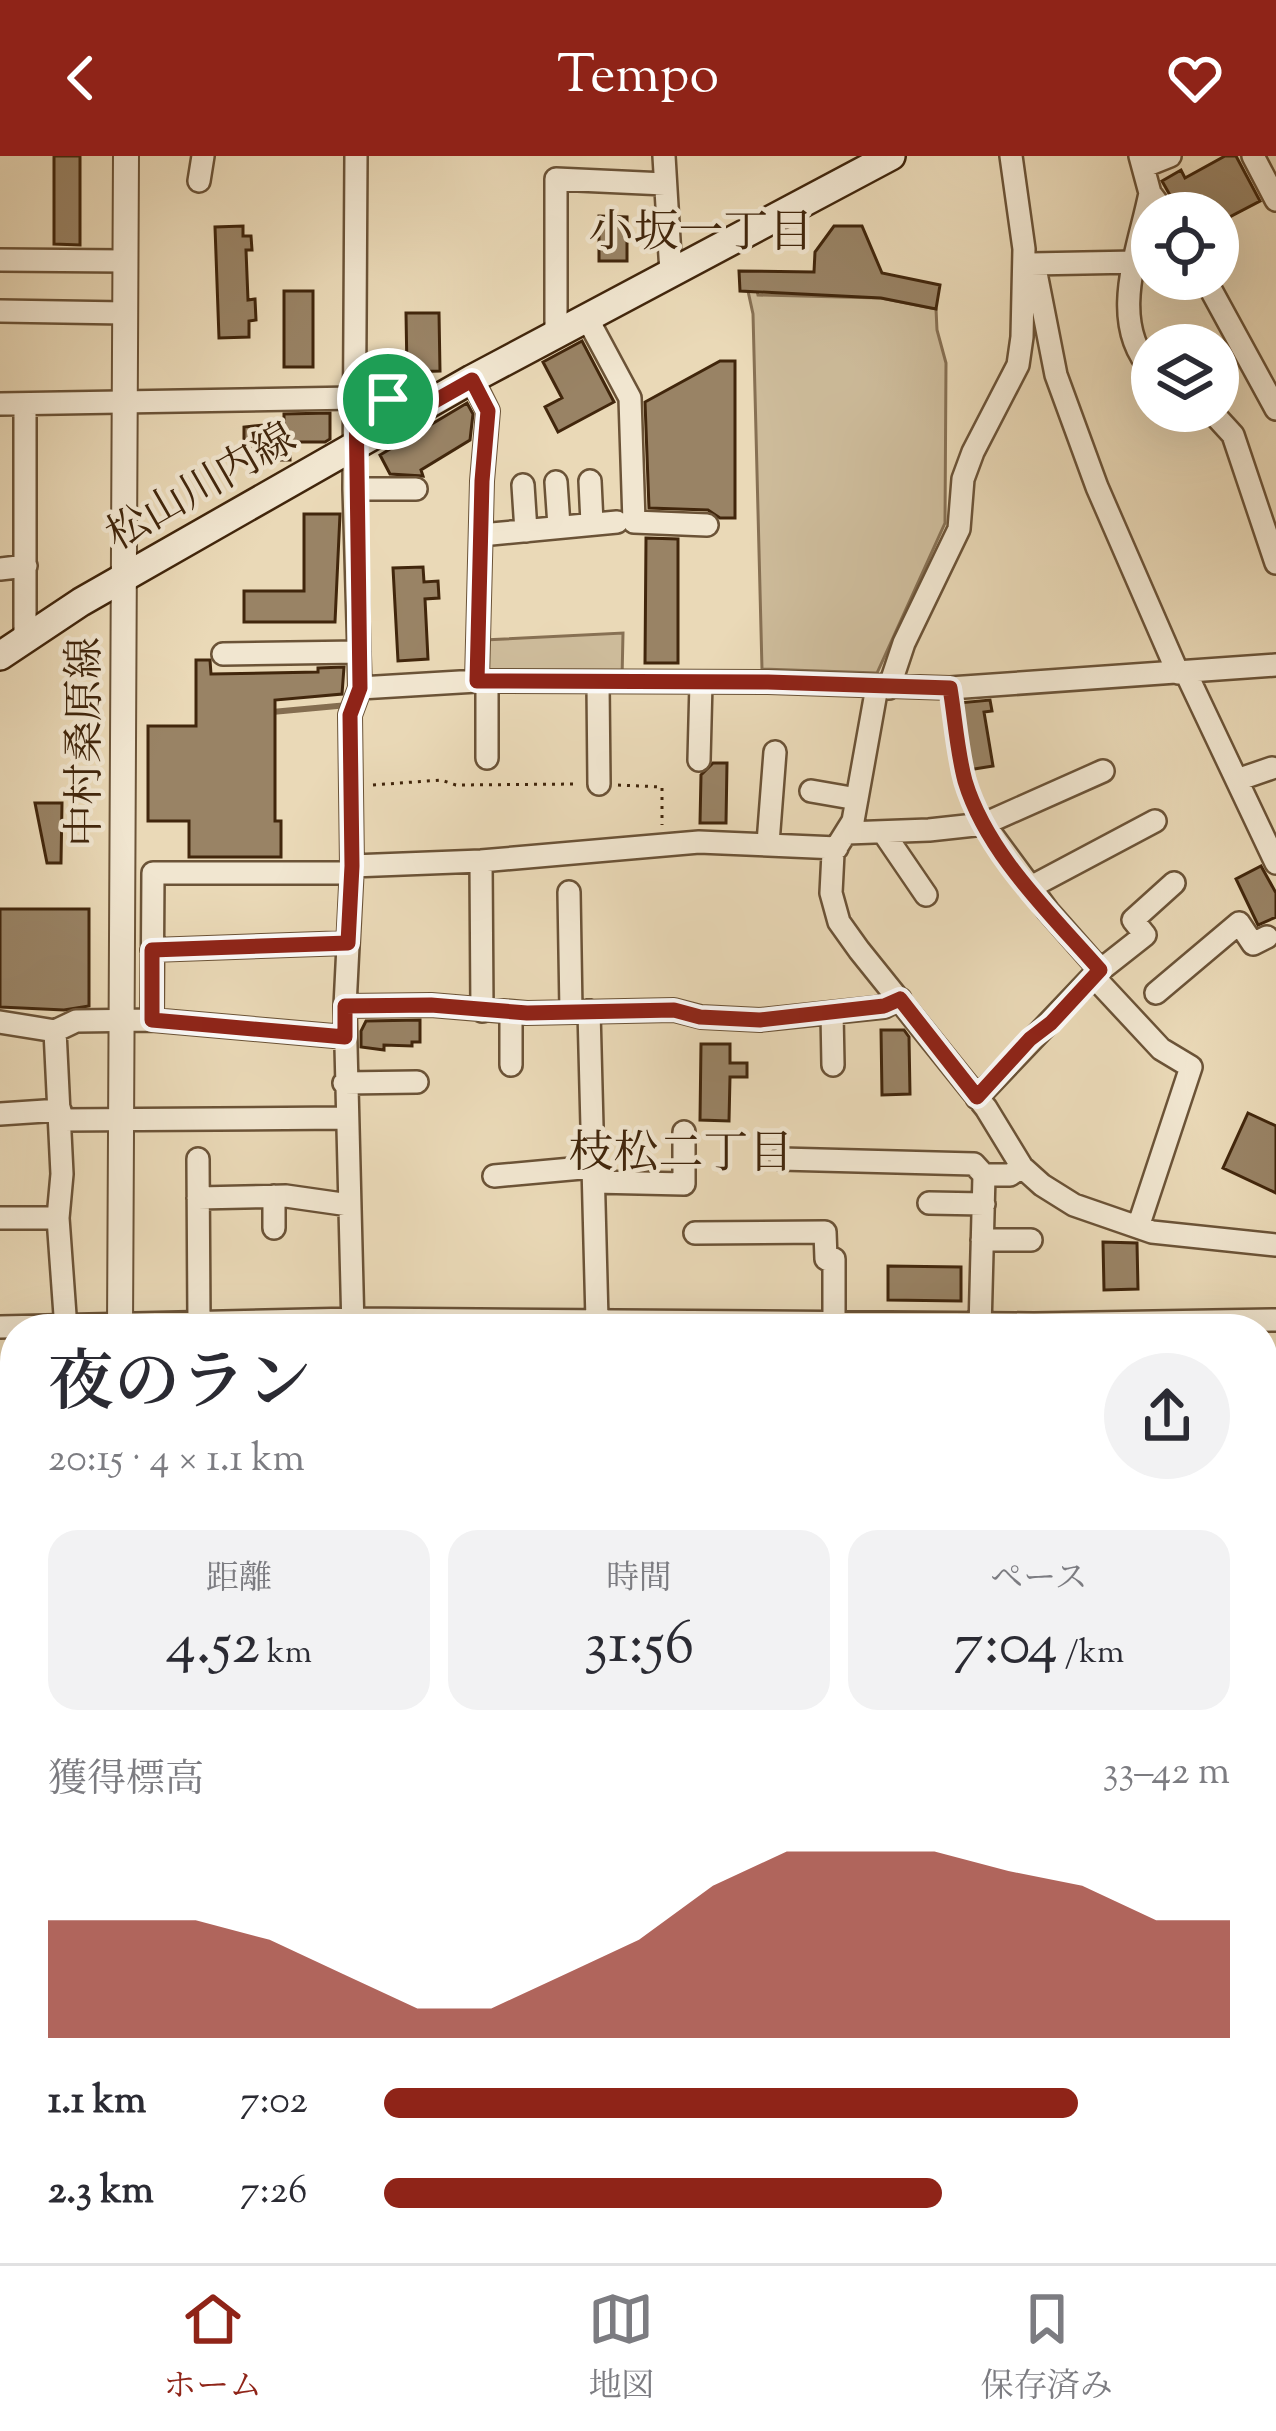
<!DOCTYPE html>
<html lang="ja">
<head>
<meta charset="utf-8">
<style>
	:root { --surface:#fff; --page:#f2f2f3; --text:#2b2b33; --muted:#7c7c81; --line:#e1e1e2; --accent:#8f2418 }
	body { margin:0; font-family:"Sorts Mill Goudy","Noto Serif JP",serif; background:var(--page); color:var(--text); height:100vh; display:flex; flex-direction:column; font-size:45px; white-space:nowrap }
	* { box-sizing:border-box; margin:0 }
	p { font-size:39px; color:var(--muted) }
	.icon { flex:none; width:66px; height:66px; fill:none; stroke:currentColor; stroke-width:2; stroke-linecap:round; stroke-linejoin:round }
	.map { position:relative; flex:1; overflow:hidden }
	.side { position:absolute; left:0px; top:1158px; width:1278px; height:951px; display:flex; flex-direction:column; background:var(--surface); border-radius:48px 48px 0 0; box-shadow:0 12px 48px #0002 }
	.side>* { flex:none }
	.buttons { position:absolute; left:1131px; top:36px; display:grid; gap:24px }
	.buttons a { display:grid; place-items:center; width:108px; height:108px; border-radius:50%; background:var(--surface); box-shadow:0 12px 48px #0002; font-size:60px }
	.pin { position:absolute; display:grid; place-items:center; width:102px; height:102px; color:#fff; margin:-51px; border:6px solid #fff; border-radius:50%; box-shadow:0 3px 12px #0007 }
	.round { display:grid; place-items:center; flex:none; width:126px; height:126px; border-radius:63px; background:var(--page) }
	.overview { display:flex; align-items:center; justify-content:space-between; height:204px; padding:0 48px }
	h1 { font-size:66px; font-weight:600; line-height:90px }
	.stats { display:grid; grid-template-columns:repeat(3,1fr); gap:18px; height:204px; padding:12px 48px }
	.stats div { display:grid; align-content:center; border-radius:30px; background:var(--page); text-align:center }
	.stats b { font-size:60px; font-weight:600 }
	.stats small { font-size:33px; font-weight:400 }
	.stats p { font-size:33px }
	.chart { height:336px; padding:24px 48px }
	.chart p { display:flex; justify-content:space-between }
	.chart svg { width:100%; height:216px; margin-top:12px; fill:var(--accent); opacity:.7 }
	ul { padding:0 48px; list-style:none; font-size:39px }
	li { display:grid; grid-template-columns:192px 144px 1fr; align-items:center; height:90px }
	li i { height:30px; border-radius:15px; background:var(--accent) }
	header { display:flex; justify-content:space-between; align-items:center; height:156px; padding:0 48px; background:var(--accent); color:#fff; font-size:54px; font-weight:600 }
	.menu { display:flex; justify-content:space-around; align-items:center; height:168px; border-top:3px solid var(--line); background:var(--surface); font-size:33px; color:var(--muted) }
	.menu a { display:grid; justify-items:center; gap:6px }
	.menu .on { color:var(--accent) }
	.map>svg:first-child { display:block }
	.green { fill:#cdbb9a; stroke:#877053; stroke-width:3 }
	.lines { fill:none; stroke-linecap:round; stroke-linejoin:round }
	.stream { stroke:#846d50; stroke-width:6 }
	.river { stroke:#b19c7d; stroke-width:33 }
	.building { fill:#998365; stroke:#41260c; stroke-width:3 }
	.minor-casing { stroke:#6b5337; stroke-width:26 }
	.tertiary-casing { stroke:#6b5337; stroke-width:28 }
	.secondary-casing { stroke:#41260c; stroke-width:32 }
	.path { stroke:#41260c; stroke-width:3; stroke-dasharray:3 6; stroke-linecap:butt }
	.minor { stroke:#f1e6d0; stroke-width:21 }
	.tertiary { stroke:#f1e6d0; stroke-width:24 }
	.secondary { stroke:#f1e6d0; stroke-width:27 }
	.route-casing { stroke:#fff; stroke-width:24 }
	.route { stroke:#8f2418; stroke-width:15 }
	.labels { text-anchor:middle; stroke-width:9; stroke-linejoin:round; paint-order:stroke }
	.street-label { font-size:42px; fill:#41260c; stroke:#f1e6d0 }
	.neighbourhood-label { font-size:45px; fill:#41260c; stroke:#f1e6d0 }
</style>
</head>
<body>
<header><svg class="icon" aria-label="back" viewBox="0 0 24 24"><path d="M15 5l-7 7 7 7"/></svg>Tempo<svg class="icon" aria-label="heart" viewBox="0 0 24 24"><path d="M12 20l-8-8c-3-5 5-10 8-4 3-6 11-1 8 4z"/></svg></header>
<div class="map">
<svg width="1276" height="2107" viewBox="0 0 1276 2107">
	<rect width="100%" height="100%" fill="#ead9b7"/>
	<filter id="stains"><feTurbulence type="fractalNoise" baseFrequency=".00167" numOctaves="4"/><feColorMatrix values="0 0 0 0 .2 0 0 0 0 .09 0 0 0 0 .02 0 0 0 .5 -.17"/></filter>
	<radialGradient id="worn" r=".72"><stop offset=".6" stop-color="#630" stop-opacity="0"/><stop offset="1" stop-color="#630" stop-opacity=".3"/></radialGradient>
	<!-- green -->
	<path class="green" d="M748,135H757L758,139L881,142L936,153L937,174L946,207L945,367L877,517L762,513L753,158Z
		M623,477L622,523L484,518V484Z"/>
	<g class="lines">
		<!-- stream -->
		<path class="stream" d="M272,556L348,549
			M0,1459L15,1458"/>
		<!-- river -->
		<path class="river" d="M0,2080H15"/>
	</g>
	<!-- building -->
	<path class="building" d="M54,0H80V89L54,88Z
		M1225,0H1236L1260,45L1218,67V57H1180L1162,25L1181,14L1185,22Z
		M599,60L627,61V105H599Z
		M243,70V80H251L252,94H246L248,144L255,143L256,164L249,165V181L219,182L215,71Z
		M834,70H862L882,117L940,129L936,153L881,142L740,135L739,115L814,116L815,96Z
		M284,135H313V211H284Z
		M406,157H439L440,215L407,216Z
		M582,185L614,246L558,276L545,251L562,242L543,206Z
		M720,205H735V362H720L708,354L649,352L645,246Z
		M467,247L473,258L470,284L421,314L423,320L390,318L380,299Z
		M330,257V283L325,286H290V304H244V271L284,267V258Z
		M304,358H340L335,466H244V435H304Z
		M646,382L678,383V507H645Z
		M423,411L424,426L438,425L439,442L425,443L428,503L398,505L393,412Z
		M196,504H210L211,518L318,516V512L344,511L342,538L275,544V665H281V701H189V665H148V570H196Z
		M990,544L992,555L984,556L993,610L968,614L958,547Z
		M713,607H727L726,667H700L701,619Z
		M35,647H62L61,707H47Z
		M1261,710L1276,737V761L1258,769L1236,723Z
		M0,753H89V850L64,854L0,851Z
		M420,864V886H412V890L384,889V894L361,891V875L366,865Z
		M881,874H904L909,881L910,938L882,939Z
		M701,888H730V907H747V921H730L729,965L700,964Z
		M1248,957L1276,970V1037L1223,1012Z
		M1103,1086L1137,1087L1138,1133L1104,1134Z
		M888,1110L961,1111V1145L888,1144Z
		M15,1654V1711L4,1712L0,1655Z"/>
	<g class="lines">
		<defs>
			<path id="minor" d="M664,0L671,117
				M1140,0L1150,37L1165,57
				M1253,0L1276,44
				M1145,10L1170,0
				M199,25L203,0
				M1150,37C1139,93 1107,166 1152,214
				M0,104L125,105
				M1030,108L1036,117L1056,219L1097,331L1178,517
				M1031,108L1136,106
				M1205,123L1276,253
				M0,155L125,157
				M587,162L630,242L634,366L707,369
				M556,179V23L665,28
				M472,223L488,255L482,325L477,525
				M0,248L355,242L398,245L410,259
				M25,248V483
				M1211,255L1233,279L1276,407
				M590,325L592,367
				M556,326L559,370
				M523,329L526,375
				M354,333H416
				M481,379L617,366
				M0,413L26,410
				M223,498L359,496
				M1186,517L1276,707
				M487,527V602
				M598,528L599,628
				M877,531L853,665L833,697L831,737L839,766L859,794L986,952L1022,1011L1042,1029L1074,1049L1152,1076L1276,1089
				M360,532L477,525L768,526L950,532L1276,509
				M889,532L904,487L959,373L963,323L973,296L1018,209L1022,181L1024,93L1011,0
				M699,604L701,527
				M1237,624L1272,612
				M811,635L857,643
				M984,668L1048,755L1100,814
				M883,676L926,739
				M847,677L929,674L984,668L1103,615
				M768,687L775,596
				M481,705L482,855
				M352,710L481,705L699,686L837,692
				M1029,732L1155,665
				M569,736L571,855
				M152,794L348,787
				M1093,820L1145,779L1133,764L1174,727
				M1156,837L1239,767L1253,788L1267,781
				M345,850L431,849L527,857L674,854L701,861L760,864L884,851L900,843
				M589,855L597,1164
				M511,856V909
				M832,857L833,909
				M152,864L153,717H352
				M0,866L55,875L76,865L152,864L345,881
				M55,875L62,1018L58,1062L66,1173
				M344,927L417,926
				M977,942L1093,820L1161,893L1191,911L1138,1071
				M0,958L60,954
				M61,964L345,962
				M198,1003L199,1168
				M781,1003L974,1008L984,1019
				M494,1020L593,1011
				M594,1026L684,1028V976
				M274,1040V1072
				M198,1042L286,1040L349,1049
				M929,1047L984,1048
				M0,1062H58
				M695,1077L825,1076L826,1103H834V1166
				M982,1084H1031
				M0,1171L354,1163L1034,1168L1276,1164
				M353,1173L345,850L352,710L350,559L360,532L354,333L356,0
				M980,1173L984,1019H1010L1022,1011
				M0,1296H15
				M1263,1314H1276
				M0,1397H15
				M1263,1443H1276
				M1263,1749H1276
				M0,1761L15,1759
				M0,1850H15
				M1265,1936H1276
				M0,1998H15
				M1263,2070L1276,2068
				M64,2094L65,2107
				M386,2094V2107
				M435,2094V2107
				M970,2094L971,2107
				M581,2107V2094
				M766,2107V2094
				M1115,2107L1116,2094"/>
			<path id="tertiary" d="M120,1173L126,0
				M1263,1531L1276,1530
				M0,1628L15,1627
				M118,2094V2107"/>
			<path id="secondary" d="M0,500L81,446L472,223L891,0"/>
		</defs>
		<!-- minor casing -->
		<use href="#minor" class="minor-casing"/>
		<!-- tertiary casing -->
		<use href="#tertiary" class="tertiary-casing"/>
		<!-- secondary casing -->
		<use href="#secondary" class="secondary-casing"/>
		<!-- path -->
		<path class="path" d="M953,552L964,621L974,648
			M373,629L441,624L456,629L579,628
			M618,629L662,631V669"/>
		<!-- minor -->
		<use href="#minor" class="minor"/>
		<!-- tertiary -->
		<use href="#tertiary" class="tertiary"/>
		<!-- secondary -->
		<use href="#secondary" class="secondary"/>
	</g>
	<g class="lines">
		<defs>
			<path id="route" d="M472,224L488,255L482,325L477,525L768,526L950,532C955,562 957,595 965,625C987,698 1051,758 1100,814L1051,867L1030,883L977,941L900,843L884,850L760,864L700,861L674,854L527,857L431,849L345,850V881L152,864V794L348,787L352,710L350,559L360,532L356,242L398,245L410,259Z"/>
		</defs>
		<!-- route casing -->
		<use href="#route" class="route-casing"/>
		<!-- route -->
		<use href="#route" class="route"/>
	</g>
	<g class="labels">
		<!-- street labels -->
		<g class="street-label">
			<text transform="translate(200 329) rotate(-30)" y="15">松山川内線</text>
			<text transform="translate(83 586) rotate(-90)" y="15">中村桑原線</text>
		</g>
		<!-- neighbourhood labels -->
		<g class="neighbourhood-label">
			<text x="701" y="90">小坂一丁目</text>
			<text x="681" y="1011">枝松二丁目</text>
		</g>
	</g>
	<rect width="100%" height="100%" filter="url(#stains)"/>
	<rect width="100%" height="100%" fill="url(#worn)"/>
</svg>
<div class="buttons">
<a><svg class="icon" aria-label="locate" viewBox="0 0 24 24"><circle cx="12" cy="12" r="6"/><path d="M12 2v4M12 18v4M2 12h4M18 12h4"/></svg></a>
<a><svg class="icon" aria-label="layers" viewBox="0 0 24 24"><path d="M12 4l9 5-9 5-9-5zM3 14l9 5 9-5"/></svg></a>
</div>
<div class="pin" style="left:388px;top:243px;background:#1e9e55"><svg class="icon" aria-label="arrive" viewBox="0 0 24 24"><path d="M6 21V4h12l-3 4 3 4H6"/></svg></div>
<section class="side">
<div class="overview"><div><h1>夜のラン</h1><p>20:15 · 4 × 1.1 km</p></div><a class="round"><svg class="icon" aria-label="share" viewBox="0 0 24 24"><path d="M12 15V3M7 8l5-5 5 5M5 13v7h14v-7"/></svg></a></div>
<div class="stats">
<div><p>距離</p><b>4.52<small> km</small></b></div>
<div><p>時間</p><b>31:56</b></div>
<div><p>ペース</p><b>7:04<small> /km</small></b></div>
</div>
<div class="chart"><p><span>獲得標高</span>33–42 m</p>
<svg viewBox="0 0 160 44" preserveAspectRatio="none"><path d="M0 44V20L10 20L20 20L30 24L40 31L50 38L60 38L70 31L80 24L90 13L100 6L110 6L120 6L130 10L140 13L150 20L160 20V44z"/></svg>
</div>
<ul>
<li><b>1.1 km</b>7:02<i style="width:82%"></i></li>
<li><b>2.3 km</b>7:26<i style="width:66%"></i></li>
</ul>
</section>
</div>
<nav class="menu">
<a class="on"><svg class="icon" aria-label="home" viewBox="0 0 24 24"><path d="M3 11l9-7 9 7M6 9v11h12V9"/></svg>ホーム</a>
<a><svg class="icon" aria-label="map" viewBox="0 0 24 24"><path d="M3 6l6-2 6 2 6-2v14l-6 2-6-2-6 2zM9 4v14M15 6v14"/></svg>地図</a>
<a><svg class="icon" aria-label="saved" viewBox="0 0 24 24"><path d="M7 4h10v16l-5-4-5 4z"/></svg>保存済み</a>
</nav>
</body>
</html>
